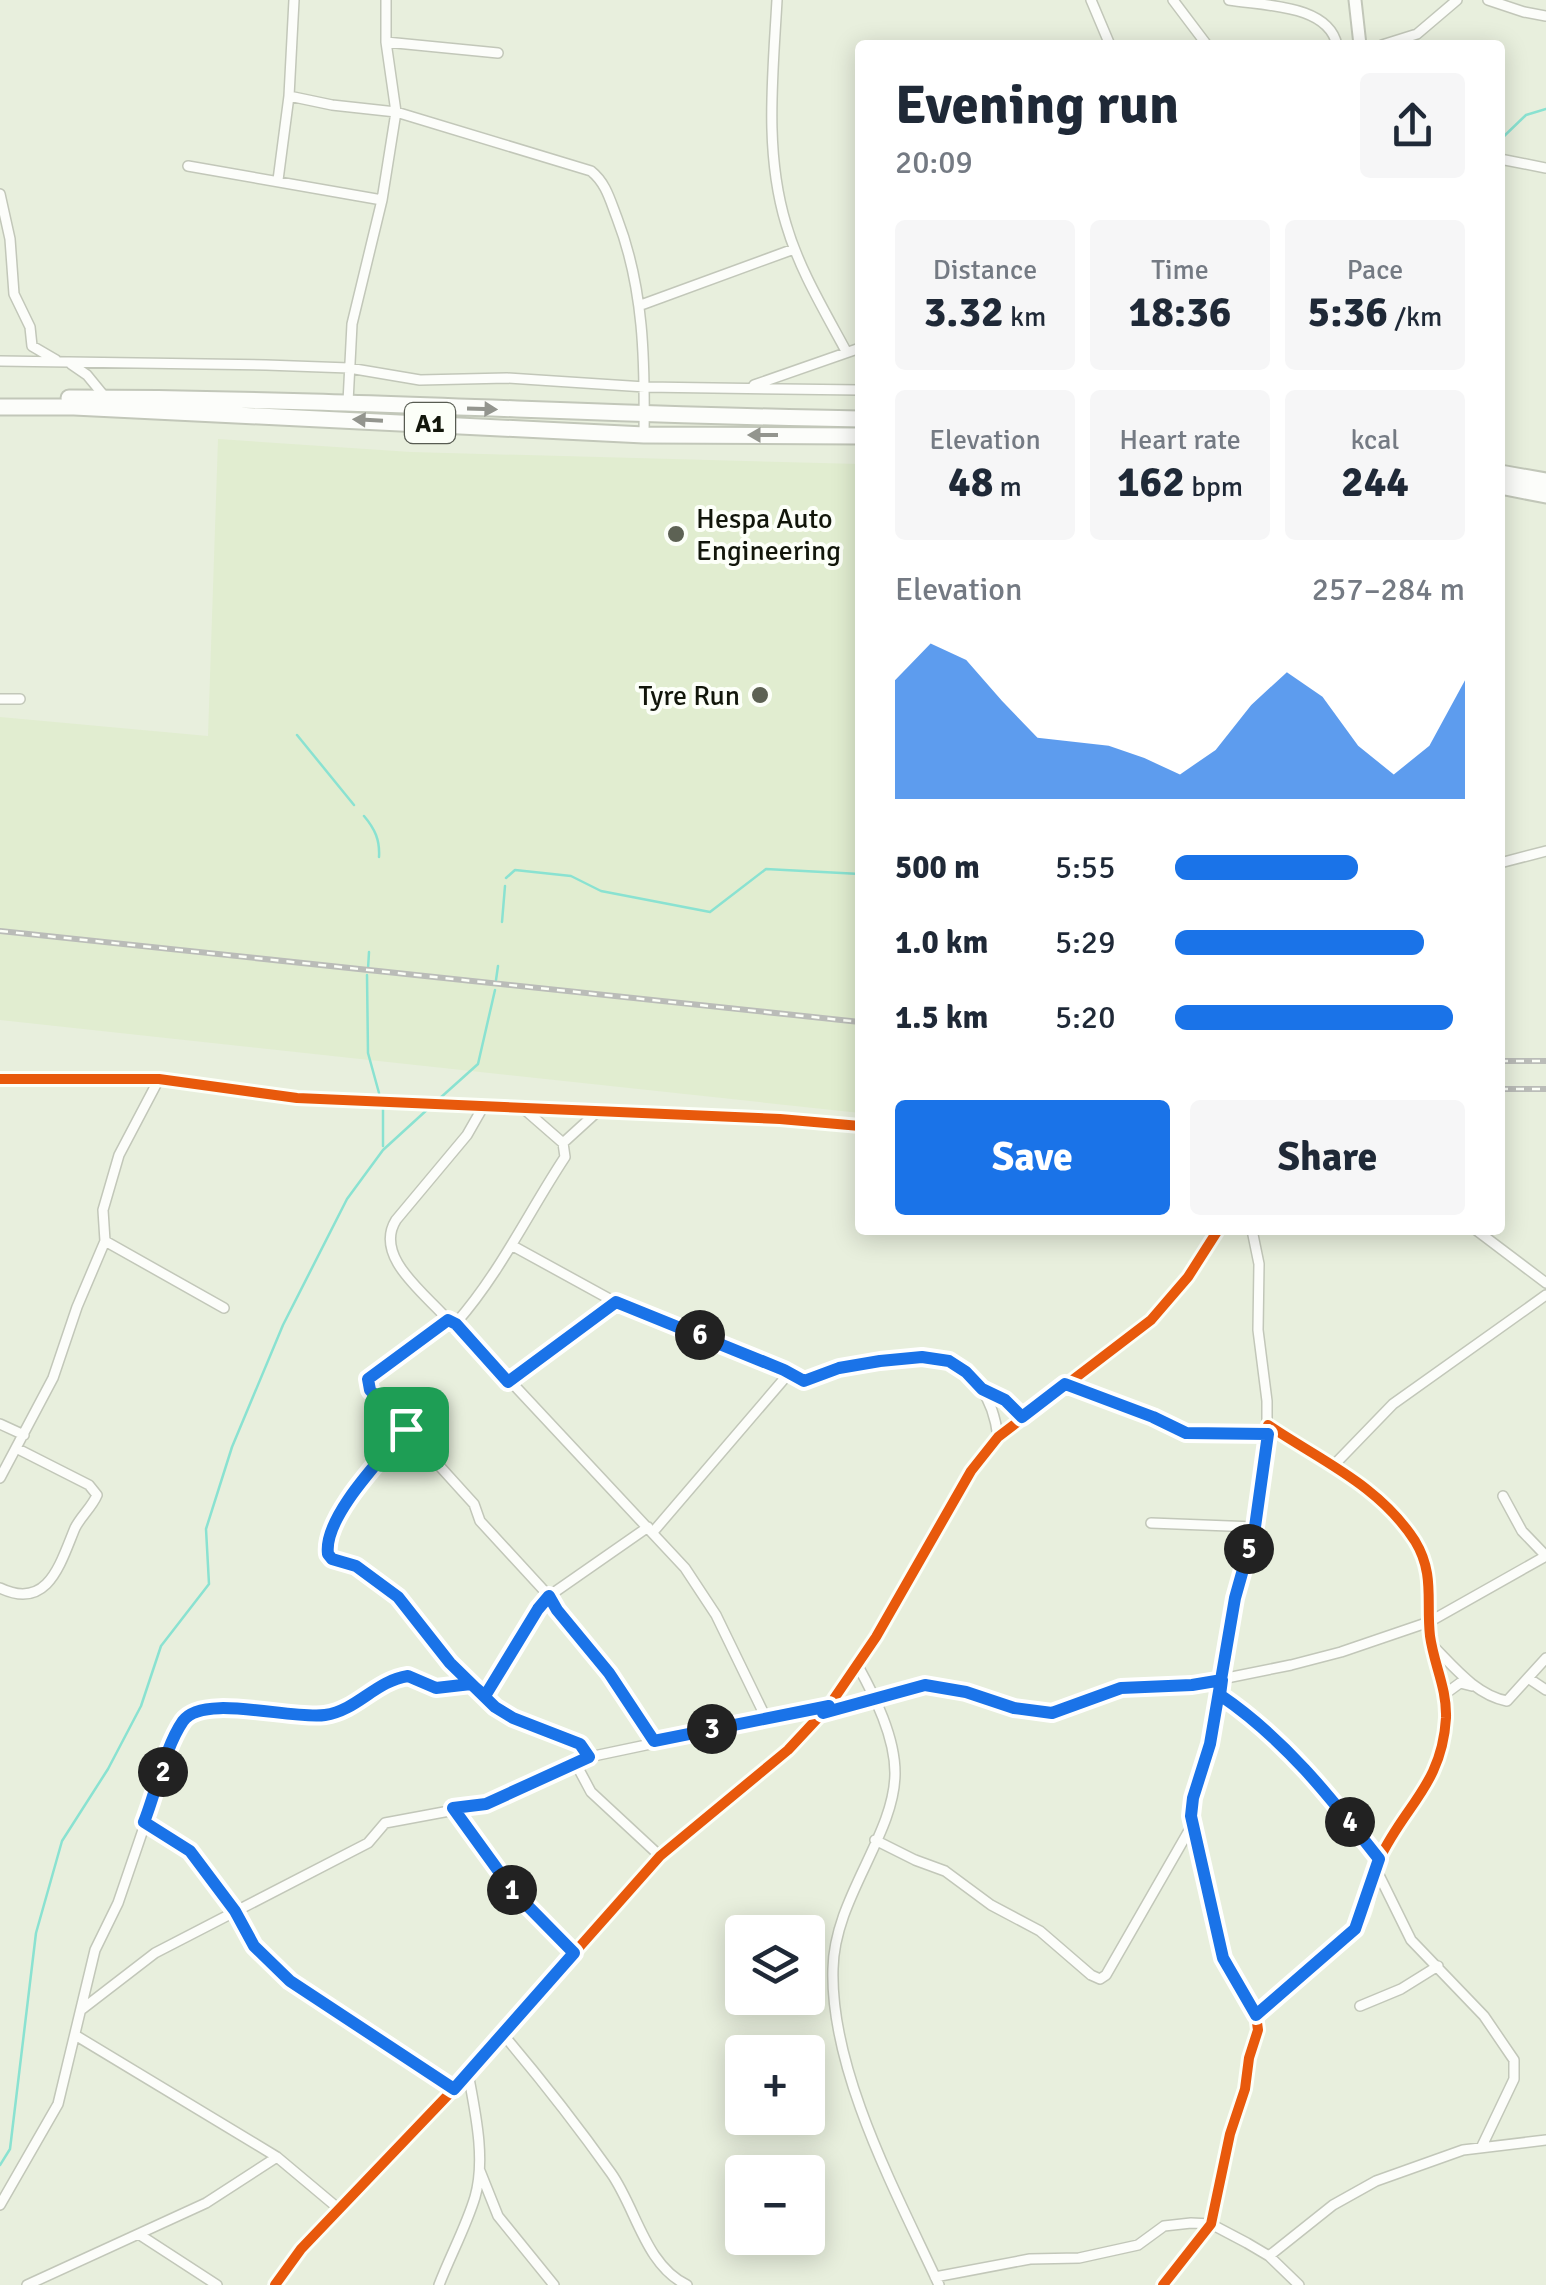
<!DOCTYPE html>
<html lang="en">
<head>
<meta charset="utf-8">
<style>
	:root { --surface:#fff; --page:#f6f6f7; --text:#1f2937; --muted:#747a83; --accent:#1a73e8 }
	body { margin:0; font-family:Signika,sans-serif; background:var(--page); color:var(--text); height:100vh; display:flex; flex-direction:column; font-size:38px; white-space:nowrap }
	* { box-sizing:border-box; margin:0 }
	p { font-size:32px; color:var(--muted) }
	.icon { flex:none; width:55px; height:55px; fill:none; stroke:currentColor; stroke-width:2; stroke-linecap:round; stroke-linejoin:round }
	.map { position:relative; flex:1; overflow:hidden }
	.drawer { position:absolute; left:855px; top:40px; width:650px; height:1195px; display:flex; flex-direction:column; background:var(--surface); border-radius:10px; box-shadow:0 5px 25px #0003 }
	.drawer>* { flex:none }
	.tools { position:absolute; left:725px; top:1915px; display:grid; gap:20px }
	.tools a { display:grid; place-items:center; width:100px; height:100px; border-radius:10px; background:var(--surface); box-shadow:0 5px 25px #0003; font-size:50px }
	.pin { position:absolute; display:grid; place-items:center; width:85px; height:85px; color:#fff; margin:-42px; border-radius:20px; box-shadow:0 5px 15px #0006 }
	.km { position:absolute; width:50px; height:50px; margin:-25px; border-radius:50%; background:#222; color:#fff; font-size:28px; line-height:50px; text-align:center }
	.round { display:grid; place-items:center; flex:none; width:105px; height:105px; border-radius:10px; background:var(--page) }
	.overview { display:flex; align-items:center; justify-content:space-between; height:170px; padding:0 40px }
	h1 { font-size:55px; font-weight:800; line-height:75px }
	.metrics { display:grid; grid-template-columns:repeat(3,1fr); gap:15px; height:170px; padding:10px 40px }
	.metrics div { display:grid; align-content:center; border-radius:10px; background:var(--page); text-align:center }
	.metrics b { font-size:42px; font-weight:800 }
	.metrics small { font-size:28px; font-weight:400 }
	.metrics p { font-size:28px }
	.chart { height:280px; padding:20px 40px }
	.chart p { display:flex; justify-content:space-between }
	.chart svg { width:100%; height:180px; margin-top:10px; fill:var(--accent); opacity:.7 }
	.primary-button { display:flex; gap:20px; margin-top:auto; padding:20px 40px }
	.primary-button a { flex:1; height:115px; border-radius:10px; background:var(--accent); color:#fff; font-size:40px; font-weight:800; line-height:115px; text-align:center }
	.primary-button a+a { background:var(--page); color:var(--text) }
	ul { padding:0 40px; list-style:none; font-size:32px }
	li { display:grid; grid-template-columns:160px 120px 1fr; align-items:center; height:75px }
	li i { height:25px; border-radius:12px; background:var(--accent) }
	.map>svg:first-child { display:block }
	.built { fill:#e1edd0 }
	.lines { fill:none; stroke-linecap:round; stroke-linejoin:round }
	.stream { stroke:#8ae2d1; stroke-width:2.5 }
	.street-casing { stroke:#c2c7b9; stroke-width:12 }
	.secondary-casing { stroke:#c2c7b9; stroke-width:15 }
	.highway-casing { stroke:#c2c7b9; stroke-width:19 }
	.street { stroke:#fcfdfa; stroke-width:9 }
	.secondary { stroke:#fcfdfa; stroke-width:11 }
	.highway { stroke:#fcfdfa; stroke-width:15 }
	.rail-casing { stroke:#babcb8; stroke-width:6 }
	.rail { stroke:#fcfff8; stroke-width:2.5; stroke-dasharray:8; stroke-linecap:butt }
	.cycleway-casing { stroke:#fcfff8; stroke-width:16 }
	.cycleway { stroke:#e8590c; stroke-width:10 }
	.oneway { fill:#93958e }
	.route-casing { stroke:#fff; stroke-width:20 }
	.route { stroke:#1a73e8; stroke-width:12 }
	.poi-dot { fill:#5d6254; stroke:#fcfff8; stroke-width:4 }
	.labels { text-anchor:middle; stroke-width:8; stroke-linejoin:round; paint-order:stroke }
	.shield { fill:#fcfff8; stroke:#585c52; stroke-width:2.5 }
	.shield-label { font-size:25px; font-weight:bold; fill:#12160b }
	.poi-label { font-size:28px; fill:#12160b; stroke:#fcfff8; text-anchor:start }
</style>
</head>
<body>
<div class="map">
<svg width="1546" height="2285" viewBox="0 0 1546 2285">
	<rect width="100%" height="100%" fill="#e8efdd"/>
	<!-- built -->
	<path class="built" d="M218,439L411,452L860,464V1113L0,1020V717L208,736Z"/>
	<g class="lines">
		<!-- stream -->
		<path class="stream" d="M1346,45V42
			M1500,140L1526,115L1546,109
			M297,735L354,805
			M364,816C375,829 380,840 379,857
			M506,878L515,870L571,876L601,891L710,912L766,869L860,874
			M502,922L505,886
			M368,969L369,952
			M367,975L368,1053L379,1093
			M496,980L498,966
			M439,1099L478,1064L495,990
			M383,1108V1146
			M0,2165L10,2149L36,1933L62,1841L108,1769L141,1706L161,1646L209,1584L206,1529L232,1447L283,1325L347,1199L383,1150L429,1108"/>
		<defs>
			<path id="street" d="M294,0L289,96L332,105L396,112L591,171C606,183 610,200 617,218C644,288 645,361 644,435
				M777,0C773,74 764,152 786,224C799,269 824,310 846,351
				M1091,0L1110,45
				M1173,0L1207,45
				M1229,0C1264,6 1328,4 1337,45
				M1488,0L1524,12L1546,16
				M386,42L498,53
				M1382,45L1417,34L1457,0
				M1500,159L1546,168
				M188,166L382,200
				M278,180L289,96
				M0,194L10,239L14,294L30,327L32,346L56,360
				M641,305L794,249
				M0,361L266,365L349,368L420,380L507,378L645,387L860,390
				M71,364L87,375L105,397
				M754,385L860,348
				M348,402L352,324L382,200L396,112L386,42V0
				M0,699H20
				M1500,863L1546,851
				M0,1079H159L297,1098L780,1119L860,1126
				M483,1107L467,1135L396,1220C373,1257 426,1294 448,1320L456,1323L685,1568L716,1615L766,1718
				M524,1109L563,1143
				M1252,1230L1259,1264L1258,1330L1267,1401V1444L1255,1527L1235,1598L1223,1655L1220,1695L1210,1744L1193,1798L1191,1821L1207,1879L1223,1958L1256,2015
				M1476,1230L1546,1283
				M105,1241L224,1308
				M513,1246L615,1302L784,1369L805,1381C818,1379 829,1372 841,1368C912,1347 987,1348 998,1437
				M448,1320L371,1375L367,1386L474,1504L480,1521L549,1596L557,1610L609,1673L654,1741
				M456,1323C500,1273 528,1213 565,1157L563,1143L597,1112
				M508,1382L615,1302
				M1065,1384L1186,1433L1267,1434
				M982,1389L1005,1400L1022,1417
				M0,1424L24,1435
				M406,1429L346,1503L326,1549L332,1559C339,1561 347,1562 354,1565C405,1588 442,1658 485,1696
				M1333,1466L1393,1404L1546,1295
				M0,1478L53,1378L77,1307L105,1241L103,1210L119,1155L159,1079
				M1503,1496L1522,1531L1546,1556
				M1151,1523L1255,1527
				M653,1532L790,1372
				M0,1588C48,1611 60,1564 75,1528C81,1516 92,1507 97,1495L89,1485L16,1448
				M1433,1646C1454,1667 1476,1695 1507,1701L1546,1658
				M858,1666C875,1697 895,1737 895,1773C895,1835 834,1898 833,1969C830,2071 897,2194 939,2285
				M1528,1678L1546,1690
				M1445,1694L1460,1683L1472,1686
				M1220,1695C1285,1739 1331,1798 1379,1859
				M823,1713L925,1685L966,1692L1014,1708L1052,1713L1121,1688L1192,1685L1291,1665L1341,1652L1429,1622L1546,1556
				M589,1757C566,1725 515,1728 485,1696L538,1609L549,1596L648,1527
				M576,1764L591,1792L660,1856
				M453,1808L513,1891L574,1953
				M144,1822L190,1851L235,1911L253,1946L289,1981L454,2089
				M875,1840L915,1860L945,1871L991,1905L1040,1931L1091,1975L1100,1979L1106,1975L1191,1827
				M1376,1869L1411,1940L1484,2016L1514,2060V2079L1482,2146
				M1360,2006L1401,1989L1438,1966
				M81,2010L155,1953L368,1843L385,1823L487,1804L589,1757L827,1707
				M502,2033C540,2078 577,2125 611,2173C636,2208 645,2265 687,2285
				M75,2035L277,2157L339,2209
				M480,2171L498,2216L554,2285
				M0,2205L58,2104L95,1950L118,1903L172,1745L184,1719L196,1710L211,1708L281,1715H324L357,1705L379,1686L407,1676L435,1688L471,1684
				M140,2235L217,2285
				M1269,2256L1333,2205L1376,2181L1463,2150L1546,2140
				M935,2277L1030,2259L1079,2258L1138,2245L1164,2226L1191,2223L1211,2224L1247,2243L1269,2256L1299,2285
				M27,2285L206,2203L277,2157
				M439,2285C450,2256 466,2227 475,2197C486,2159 475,2111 468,2073
				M1163,2285L1211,2224L1230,2134L1245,2089L1249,2058L1258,2030L1256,2015C1276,1999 1293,1980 1313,1964C1326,1953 1342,1944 1354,1931C1369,1913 1369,1881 1379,1860C1404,1806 1442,1785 1446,1718C1447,1688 1434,1665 1430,1636C1426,1601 1435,1574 1415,1541C1379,1485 1321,1461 1268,1425"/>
			<path id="secondary" d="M1355,0L1360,45
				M275,2285L301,2249L449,2094L660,1856L788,1750L829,1706L876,1637L971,1471L998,1437L1151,1320L1188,1277L1218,1230"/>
			<path id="highway" d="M69,398C333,398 596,415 860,419
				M0,407H74L644,435L860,436
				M1500,473L1546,481
				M1500,486L1546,495"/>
		</defs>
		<!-- street casing -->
		<use href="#street" class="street-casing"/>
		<!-- secondary casing -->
		<use href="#secondary" class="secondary-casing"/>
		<!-- highway casing -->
		<use href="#highway" class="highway-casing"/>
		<!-- street -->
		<use href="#street" class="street"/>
		<!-- secondary -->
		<use href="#secondary" class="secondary"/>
		<!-- highway -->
		<use href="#highway" class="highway"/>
		<defs>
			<path id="rail" d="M0,931L860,1022
				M1500,1061H1546
				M1500,1089H1546"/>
		</defs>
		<!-- rail casing -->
		<use href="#rail" class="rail-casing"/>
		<!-- rail -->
		<use href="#rail" class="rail"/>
		<defs>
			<path id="cycleway" d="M0,1079H159L297,1098L780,1119L860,1126
				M275,2285L301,2249L449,2094L660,1856L788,1750L829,1706L876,1637L971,1471L998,1437L1151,1320L1188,1277L1218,1230
				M1163,2285L1211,2224L1230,2134L1245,2089L1249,2058L1258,2030L1256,2015C1276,1999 1293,1980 1313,1964C1326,1953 1342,1944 1354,1931C1369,1913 1369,1881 1379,1860C1404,1806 1442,1785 1446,1718C1447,1688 1434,1665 1430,1636C1426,1601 1435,1574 1415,1541C1379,1485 1321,1461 1268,1425"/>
		</defs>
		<!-- cycleway casing -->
		<use href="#cycleway" class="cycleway-casing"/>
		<!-- cycleway -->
		<use href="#cycleway" class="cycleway"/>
	</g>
	<!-- one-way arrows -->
	<defs><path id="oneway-solid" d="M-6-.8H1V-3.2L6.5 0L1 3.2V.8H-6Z" transform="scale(2.5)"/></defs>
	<g class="oneway">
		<use href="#oneway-solid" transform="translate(482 409) rotate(2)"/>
		<use href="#oneway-solid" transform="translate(368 420) rotate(-177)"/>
		<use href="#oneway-solid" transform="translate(763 435) rotate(-180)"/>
	</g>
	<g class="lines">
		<defs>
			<path id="route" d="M406,1429C383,1457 323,1517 328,1554L332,1559L356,1566L398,1597L450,1663L495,1707L513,1718L580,1744L589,1757L486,1804L453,1808L513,1891L574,1953L454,2089L290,1981L254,1946L235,1911L190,1851L144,1822C156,1792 165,1747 183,1721C203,1693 291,1720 325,1715C358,1710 375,1681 408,1676L436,1688L471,1684L485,1696L538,1609L549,1596L557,1610L609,1673L654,1741L829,1706L823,1713L925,1685L966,1692L1014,1708L1052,1713L1121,1688L1192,1685L1222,1680L1220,1695C1285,1739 1331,1798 1379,1859L1355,1929L1256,2015L1223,1958L1191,1816L1193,1798L1210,1744L1235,1598L1255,1527L1268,1434L1186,1433L1153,1417L1065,1384L1022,1417L1005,1400L982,1389L966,1372L949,1361L922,1357L880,1361L839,1368L804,1381L784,1370L616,1302L508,1382L456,1324L448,1320L368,1379L370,1390L406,1429"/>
		</defs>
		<!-- route casing -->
		<use href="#route" class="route-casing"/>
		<!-- route -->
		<use href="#route" class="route"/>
	</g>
	<!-- markers -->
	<g class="poi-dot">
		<circle cx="676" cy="534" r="10"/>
		<circle cx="760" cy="695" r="10"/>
	</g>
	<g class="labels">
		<!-- shield labels -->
		<rect class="shield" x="405" y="403" width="50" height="40" rx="8"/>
		<g class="shield-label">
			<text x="430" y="432">A1</text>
		</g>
		<!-- poi labels -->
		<g class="poi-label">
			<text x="696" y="528">Hespa Auto<tspan x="696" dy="32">Engineering</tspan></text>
			<text x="740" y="705" text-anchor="end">Tyre Run</text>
		</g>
	</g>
</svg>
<div class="tools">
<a><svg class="icon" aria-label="layers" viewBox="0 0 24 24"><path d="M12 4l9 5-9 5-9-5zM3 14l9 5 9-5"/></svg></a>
<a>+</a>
<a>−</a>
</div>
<div class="pin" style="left:406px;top:1429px;background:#1e9e55"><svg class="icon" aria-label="arrive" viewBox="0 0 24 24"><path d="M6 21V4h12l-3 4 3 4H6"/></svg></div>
<b class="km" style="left:512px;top:1890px">1</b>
<b class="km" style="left:163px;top:1772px">2</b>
<b class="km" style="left:712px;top:1729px">3</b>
<b class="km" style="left:1350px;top:1822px">4</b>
<b class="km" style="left:1249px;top:1549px">5</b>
<b class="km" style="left:700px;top:1335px">6</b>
<section class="drawer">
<div class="overview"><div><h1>Evening run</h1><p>20:09</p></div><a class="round"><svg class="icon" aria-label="share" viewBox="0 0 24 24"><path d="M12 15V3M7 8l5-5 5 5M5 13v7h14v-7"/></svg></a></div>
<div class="metrics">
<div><p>Distance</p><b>3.32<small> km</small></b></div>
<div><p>Time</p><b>18:36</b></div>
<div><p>Pace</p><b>5:36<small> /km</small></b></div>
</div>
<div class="metrics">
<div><p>Elevation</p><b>48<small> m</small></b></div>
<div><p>Heart rate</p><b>162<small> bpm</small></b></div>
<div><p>kcal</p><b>244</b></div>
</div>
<div class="chart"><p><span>Elevation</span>257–284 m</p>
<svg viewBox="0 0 160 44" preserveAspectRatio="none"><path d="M0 44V15L10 6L20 10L30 20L40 29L50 30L60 31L70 34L80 38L90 32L100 21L110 13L120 19L130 31L140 38L150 31L160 15V44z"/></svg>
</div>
<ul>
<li><b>500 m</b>5:55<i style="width:63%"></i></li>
<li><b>1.0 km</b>5:29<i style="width:86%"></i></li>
<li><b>1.5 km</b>5:20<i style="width:96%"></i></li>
</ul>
<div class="primary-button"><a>Save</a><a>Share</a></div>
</section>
</div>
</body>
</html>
